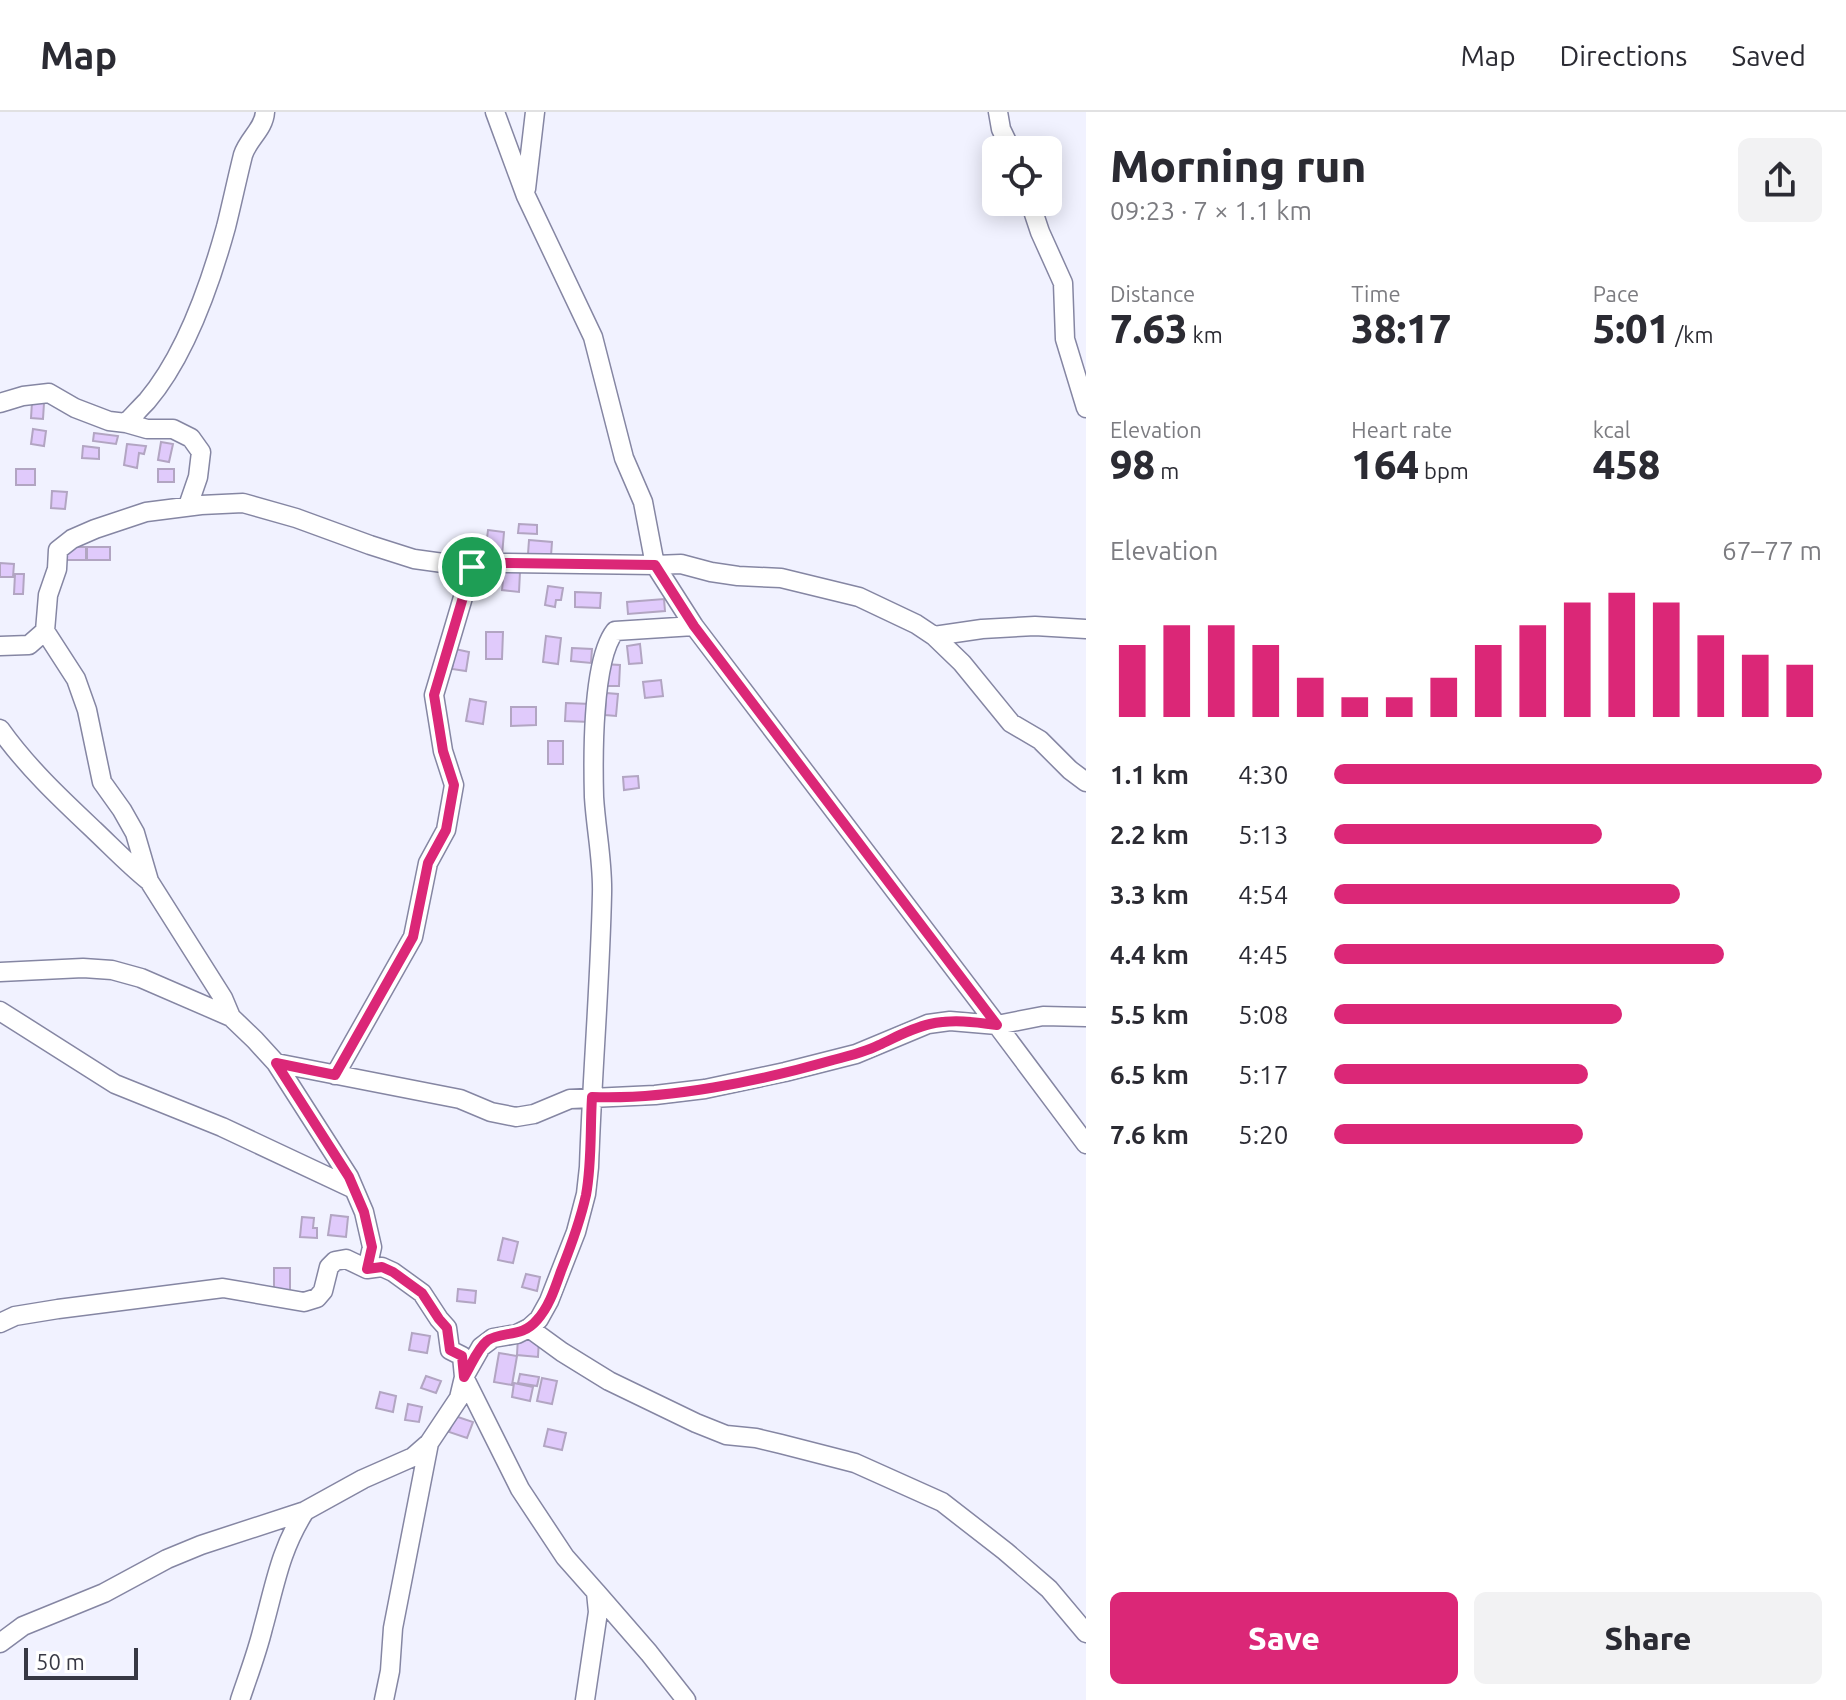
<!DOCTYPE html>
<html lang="en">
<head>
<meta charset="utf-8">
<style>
	:root { --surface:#fff; --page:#f2f2f3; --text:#2b2b33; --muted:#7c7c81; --line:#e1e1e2; --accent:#db2777 }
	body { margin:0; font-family:Ubuntu,sans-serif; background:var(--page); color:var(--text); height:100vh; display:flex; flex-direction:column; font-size:30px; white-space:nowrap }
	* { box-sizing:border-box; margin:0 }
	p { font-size:26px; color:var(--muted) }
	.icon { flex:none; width:44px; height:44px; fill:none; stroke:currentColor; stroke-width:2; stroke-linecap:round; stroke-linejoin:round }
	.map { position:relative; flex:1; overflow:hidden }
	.side { display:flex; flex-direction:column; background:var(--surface); width:760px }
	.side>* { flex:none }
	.buttons { position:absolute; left:982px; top:24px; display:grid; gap:16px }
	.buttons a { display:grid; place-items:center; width:80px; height:80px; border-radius:12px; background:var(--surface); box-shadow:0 4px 20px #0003; font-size:40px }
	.scale { position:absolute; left:24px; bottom:20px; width:114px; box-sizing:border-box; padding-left:8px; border:4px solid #373844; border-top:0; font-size:22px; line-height:28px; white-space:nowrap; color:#373844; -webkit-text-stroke:6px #fff; paint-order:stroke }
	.pin { position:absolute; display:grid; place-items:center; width:68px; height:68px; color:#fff; margin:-34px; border:4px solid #fff; border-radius:50%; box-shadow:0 2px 8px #0007 }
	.round { display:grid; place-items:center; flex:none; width:84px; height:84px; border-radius:12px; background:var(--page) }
	.summary { display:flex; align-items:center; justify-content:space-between; height:136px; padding:0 24px }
	h1 { font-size:44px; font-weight:800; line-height:60px }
	.figures { display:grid; grid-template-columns:repeat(3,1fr); gap:12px; height:136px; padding:8px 24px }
	.figures div { display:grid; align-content:center }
	.figures b { font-size:40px; font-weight:800 }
	.figures small { font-size:22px; font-weight:400 }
	.figures p { font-size:22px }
	.chart { height:224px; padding:16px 24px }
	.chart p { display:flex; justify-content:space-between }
	.chart svg { width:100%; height:144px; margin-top:8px; stroke:var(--accent); stroke-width:6 }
	.primary-button { display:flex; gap:16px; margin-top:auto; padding:16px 24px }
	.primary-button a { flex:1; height:92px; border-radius:12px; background:var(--accent); color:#fff; font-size:32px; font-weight:800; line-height:92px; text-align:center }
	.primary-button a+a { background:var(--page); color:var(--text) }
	ul { padding:0 24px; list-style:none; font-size:26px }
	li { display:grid; grid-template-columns:128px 96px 1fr; align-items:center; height:60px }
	li i { height:20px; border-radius:10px; background:var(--accent) }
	header { display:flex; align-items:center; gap:48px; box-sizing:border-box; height:112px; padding:0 40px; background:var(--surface); border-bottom:2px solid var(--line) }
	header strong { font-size:38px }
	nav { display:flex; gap:44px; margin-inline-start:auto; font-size:28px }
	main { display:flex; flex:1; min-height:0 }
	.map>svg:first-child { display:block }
	.building { fill:#e0cafb; stroke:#b2a5c2; stroke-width:2 }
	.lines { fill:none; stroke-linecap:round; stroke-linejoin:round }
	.street-casing { stroke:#8586a3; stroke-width:21 }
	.street { stroke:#fff; stroke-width:18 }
	.route-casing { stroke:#fff; stroke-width:16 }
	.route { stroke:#db2777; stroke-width:10 }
</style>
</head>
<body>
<header>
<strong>Map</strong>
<nav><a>Map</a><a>Directions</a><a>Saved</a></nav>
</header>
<main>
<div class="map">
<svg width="1086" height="1588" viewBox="0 0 1086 1588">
	<rect width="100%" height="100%" fill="#f1f2ff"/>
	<!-- building -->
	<path class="building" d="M32,290L44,291L43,307L31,306Z
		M33,317L46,319L44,334L31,332Z
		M94,321L118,324L116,332L93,329Z
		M161,330L173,332L169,350L158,348Z
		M127,332L146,334L144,342L139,341L137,356L124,353Z
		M83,334L99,336V347L82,346Z
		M16,357H35V373H16Z
		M158,357H174V370H158Z
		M52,379L67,380L65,397L51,396Z
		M519,412L537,413V422L518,421Z
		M488,418L504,420L502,444L485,442Z
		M529,428L552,430L551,444L528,442Z
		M67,435H86V448H67Z
		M87,435H110V448H87Z
		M0,451L14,452L13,465H0Z
		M504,458L520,460L519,480L502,478Z
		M15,462H24L23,482H14Z
		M548,474L563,476L561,488H556L555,495L545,493Z
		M575,480L601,481L600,496L575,495Z
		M664,487L665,499L628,502L627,490Z
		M486,520H503L502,547H486Z
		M546,524L561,526L558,552L543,550Z
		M640,532L642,551L629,552L627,534Z
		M572,536L592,537L591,551L571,549Z
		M455,537L469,540L466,559L452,557Z
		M603,552L620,553L619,574H603Z
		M661,568L663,584L645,586L643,570Z
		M606,581L618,582L616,604L605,603Z
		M470,587L486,590L483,612L466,609Z
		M566,591L591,592L590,610L565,609Z
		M511,595H536V613L511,614Z
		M548,629H563V652H548Z
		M638,664L639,676L624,678L623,665Z
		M331,1103L348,1105L346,1125L328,1123Z
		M302,1105L314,1106L313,1116H317V1126L300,1125Z
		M503,1126L518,1130L513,1151L498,1148Z
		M274,1156H290V1180H274Z
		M526,1162L540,1165L537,1179L522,1175Z
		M458,1177L476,1179L475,1191L457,1189Z
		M412,1221L430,1224L427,1241L409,1238Z
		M518,1224L539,1226L538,1245L517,1243Z
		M499,1241L517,1244L512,1273L494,1270Z
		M520,1262L539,1265L537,1274L518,1271Z
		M426,1264L441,1269L436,1281L421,1276Z
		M542,1266L557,1269L552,1292L537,1289Z
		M514,1271L533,1275L530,1289L512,1285Z
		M380,1280L396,1284L393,1300L376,1296Z
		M408,1292L422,1295L419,1310L405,1308Z
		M455,1304L473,1310L467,1326L449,1320Z
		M548,1317L566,1321L562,1338L544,1334Z"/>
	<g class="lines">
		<defs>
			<path id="street" d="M495,0L526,84L593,225L624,346L643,390L655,453L694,514L997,913L1086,1032
				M998,0L1001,17L1011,38
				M526,77L535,0
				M1030,90L1040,120L1063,171L1065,227L1086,296
				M0,291L23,284L49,281L75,296L109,309L126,311L147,317H173L191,326L201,340L198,365L188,394
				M126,311C133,304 140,296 147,289C186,243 210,173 226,115C232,91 237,67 243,43C248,27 264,17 265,0
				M934,524L982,517L1035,514L1086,517
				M0,534L29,533L45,519
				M0,617C27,655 60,686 94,718C112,735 129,753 149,769
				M0,860L83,856L112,858L141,866L231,905
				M0,899L115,972L222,1015L354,1077
				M276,951L460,987L491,1000L516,1005L534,1002L570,987L655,983L705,977L785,960L856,942L928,912L950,909L997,913L1043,904L1086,905
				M335,963L413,825L428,751L446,718L454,673L443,639L434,583L472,455
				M367,1157L372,1135L364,1100L349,1065L276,951L255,928L231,905L223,886L149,769L135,721L122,698L102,670L87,598L76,567L45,519L48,483L57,457L58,438L72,427L95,417L146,400L201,393L243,391L296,406L370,433L414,447L472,455L501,451L655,453L681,452L711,460L738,464L781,466L859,485L916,512L934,524L962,551L1011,611L1040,628L1070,658L1086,670
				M0,1211L15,1204L58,1197L223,1176L304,1190L317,1186L323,1179L329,1155L335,1149L346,1147L367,1157L382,1155L393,1160L422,1181L439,1207L447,1216L450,1238L462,1244L464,1265L520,1377L565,1445L596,1480L598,1500L585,1588
				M529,1216L562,1240L609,1269L696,1311L726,1323L756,1326L781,1332L855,1351L942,1390L1005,1439L1049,1477L1086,1521
				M596,1480L649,1541L686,1588
				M0,1531L23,1514L104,1481L167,1447L201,1433L305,1399L363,1367L413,1345L429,1331L459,1286L464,1265L481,1235L493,1226L517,1222L529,1216L539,1207L549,1189L576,1120L586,1082L589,1055C592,964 600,873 602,782C603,750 596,718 594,685C593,647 592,548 615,519L694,514
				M240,1588C248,1564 257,1541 263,1516C275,1473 280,1438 305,1399
				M384,1588L390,1559L393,1516L429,1331"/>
		</defs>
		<!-- street casing -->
		<use href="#street" class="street-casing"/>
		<!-- street -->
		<use href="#street" class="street"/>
	</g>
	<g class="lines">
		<defs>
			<path id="route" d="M501,451L655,453L694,514L997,913C975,910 952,907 930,912C912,916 896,925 879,933C865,940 849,944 833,948C760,969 668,988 592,985C590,1018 592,1051 586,1083C580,1110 571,1134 561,1159C555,1176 549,1195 537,1208C521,1227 502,1218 487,1229C477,1237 471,1254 464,1265L462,1244L450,1238L447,1216L439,1207L422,1181L393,1160L382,1155L367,1157L372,1135L364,1100L349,1065L276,951L335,963L413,825L428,751L446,718L454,673L443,639L434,583L472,455Z"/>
		</defs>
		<!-- route casing -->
		<use href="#route" class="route-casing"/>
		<!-- route -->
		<use href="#route" class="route"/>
	</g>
</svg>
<div class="buttons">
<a><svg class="icon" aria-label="locate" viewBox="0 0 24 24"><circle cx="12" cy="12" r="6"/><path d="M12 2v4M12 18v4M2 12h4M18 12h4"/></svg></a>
</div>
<div class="scale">50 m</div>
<div class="pin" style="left:472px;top:455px;background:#1e9e55"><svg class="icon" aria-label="arrive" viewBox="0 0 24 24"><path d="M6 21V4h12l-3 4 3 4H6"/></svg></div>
</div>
<section class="side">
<div class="summary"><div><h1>Morning run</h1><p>09:23 · 7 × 1.1 km</p></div><a class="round"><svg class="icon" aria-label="share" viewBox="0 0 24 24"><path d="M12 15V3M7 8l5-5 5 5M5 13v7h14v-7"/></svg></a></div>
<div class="figures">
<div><p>Distance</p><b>7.63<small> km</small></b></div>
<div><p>Time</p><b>38:17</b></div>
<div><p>Pace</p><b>5:01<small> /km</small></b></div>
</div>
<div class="figures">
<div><p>Elevation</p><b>98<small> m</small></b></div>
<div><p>Heart rate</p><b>164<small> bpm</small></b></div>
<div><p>kcal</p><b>458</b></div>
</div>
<div class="chart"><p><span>Elevation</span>67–77 m</p>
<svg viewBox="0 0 160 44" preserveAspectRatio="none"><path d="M5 44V22M15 44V16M25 44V16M35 44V22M45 44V32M55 44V38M65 44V38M75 44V32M85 44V22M95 44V16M105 44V9M115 44V6M125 44V9M135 44V19M145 44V25M155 44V28"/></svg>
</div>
<ul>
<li><b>1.1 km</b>4:30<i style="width:100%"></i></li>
<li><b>2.2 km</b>5:13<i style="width:55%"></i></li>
<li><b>3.3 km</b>4:54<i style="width:71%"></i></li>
<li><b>4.4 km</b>4:45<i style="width:80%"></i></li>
<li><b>5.5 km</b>5:08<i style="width:59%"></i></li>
<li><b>6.5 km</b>5:17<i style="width:52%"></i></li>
<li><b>7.6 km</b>5:20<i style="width:51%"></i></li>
</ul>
<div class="primary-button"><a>Save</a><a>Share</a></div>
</section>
</main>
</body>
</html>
